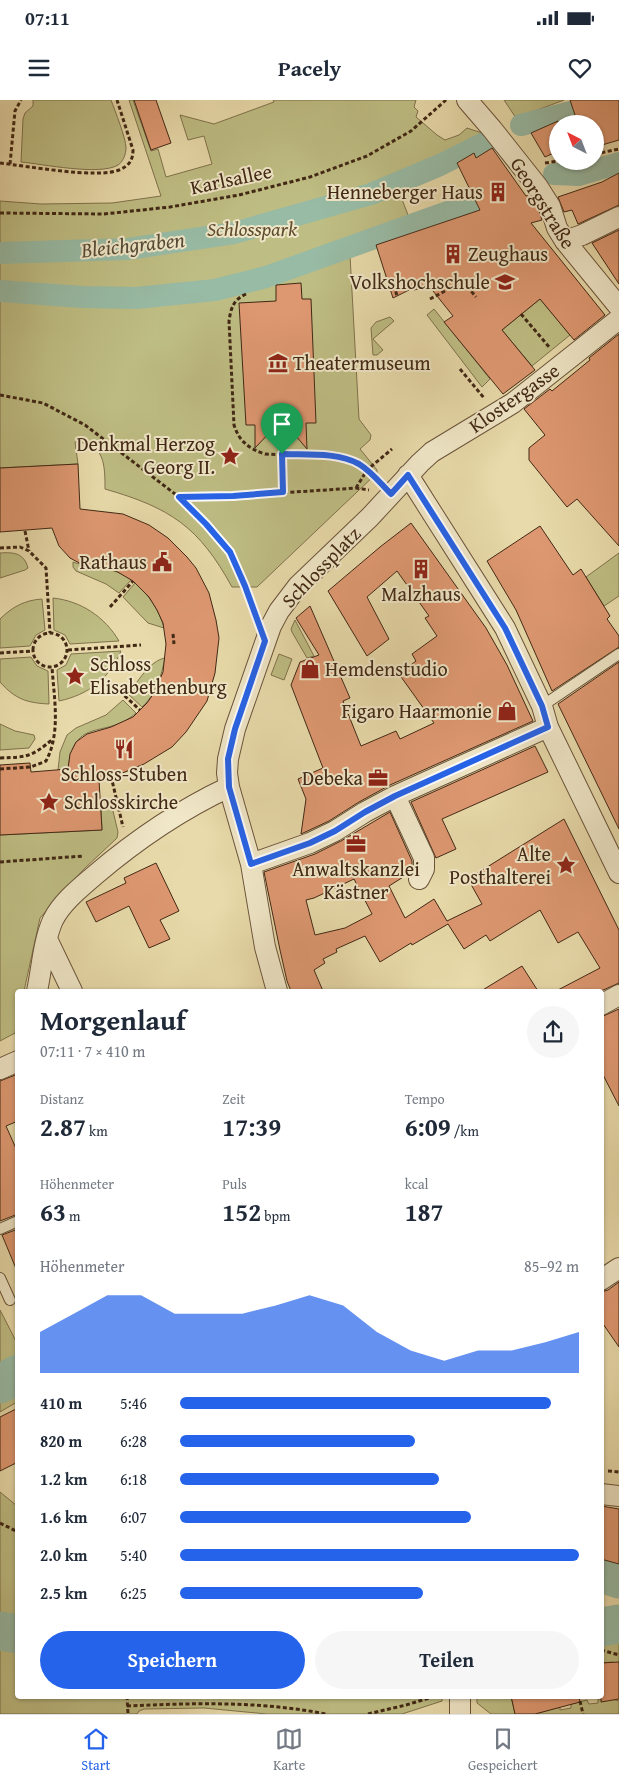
<!DOCTYPE html>
<html lang="de">
<head>
<meta charset="utf-8">
<style>
	:root { --surface:#fff; --page:#f6f6f7; --text:#1f2937; --muted:#747a83; --line:#e0e1e3; --accent:#2563eb }
	body { margin:0; font-family:"Gentium Book Plus",serif; background:var(--page); color:var(--text); height:100vh; display:flex; flex-direction:column; font-size:19px; white-space:nowrap }
	* { box-sizing:border-box; margin:0 }
	p { font-size:16px; color:var(--muted) }
	.icon { flex:none; width:28px; height:28px; fill:none; stroke:currentColor; stroke-width:2; stroke-linecap:round; stroke-linejoin:round }
	.map { position:relative; flex:1; overflow:hidden }
	.side { position:absolute; left:15px; top:889px; width:589px; height:710px; display:flex; flex-direction:column; background:var(--surface); border-radius:5px; box-shadow:0 1px 4px #0004 }
	.side>* { flex:none }
	.needle { width:32px; rotate:318deg }
	.tools { position:absolute; left:549px; top:15px; display:grid; gap:10px }
	.tools a { display:grid; place-items:center; width:55px; height:55px; border-radius:50%; background:var(--surface); box-shadow:0 1px 4px #0004; font-size:25px }
	.pin { position:absolute; display:grid; place-items:center; width:42px; height:42px; color:#fff; margin:-51px -21px; border-radius:50% 50% 50% 0; rotate:-45deg; box-shadow:0 0 5px #0007 }
	.pin .icon { rotate:45deg }
	.round { display:grid; place-items:center; flex:none; width:52px; height:52px; border-radius:26px; background:var(--page) }
	.headline { display:flex; align-items:center; justify-content:space-between; height:85px; padding:0 25px }
	h1 { font-size:28px; font-weight:700; line-height:38px }
	.metrics { display:grid; grid-template-columns:repeat(3,1fr); gap:8px; height:85px; padding:5px 25px }
	.metrics div { display:grid; align-content:center }
	.metrics b { font-size:25px; font-weight:700 }
	.metrics small { font-size:14px; font-weight:400 }
	.metrics p { font-size:14px }
	.chart { height:140px; padding:10px 25px }
	.chart p { display:flex; justify-content:space-between }
	.chart svg { width:100%; height:90px; margin-top:5px; fill:var(--accent); opacity:.7 }
	.primary-button { display:flex; gap:10px; margin-top:auto; padding:10px 25px }
	.primary-button a { flex:1; height:58px; border-radius:30px; background:var(--accent); color:#fff; font-size:20px; font-weight:700; line-height:58px; text-align:center }
	.primary-button a+a { background:var(--page); color:var(--text) }
	ul { padding:0 25px; list-style:none; font-size:16px }
	li { display:grid; grid-template-columns:80px 60px 1fr; align-items:center; height:38px }
	li i { height:12px; border-radius:6px; background:var(--accent) }
	.status { display:flex; justify-content:space-between; align-items:center; height:35px; padding:0 25px; background:var(--surface); direction:ltr }
	.status svg { height:14px; fill:currentColor }
	header { display:flex; justify-content:space-between; align-items:center; height:65px; padding:0 25px; background:var(--surface); font-size:22px; font-weight:700 }
	.tabs { display:flex; justify-content:space-around; align-items:center; height:70px; border-top:1px solid var(--line); background:var(--surface); font-size:14px; color:var(--muted) }
	.tabs a { display:grid; justify-items:center; gap:2px }
	.tabs .selected { color:var(--accent) }
	.map>svg:first-child { display:block }
	.green { fill:#bebd83; stroke:#80724c }
	.lines { fill:none; stroke-linecap:round; stroke-linejoin:round }
	.canal { stroke:#98bba5; stroke-width:22 }
	.river { stroke:#98bba5; stroke-width:39 }
	.building { fill:#de9871; stroke:#412815; fill-rule:evenodd }
	.lane-casing { stroke:#6b543a; stroke-width:12 }
	.street-casing { stroke:#6b543a; stroke-width:22 }
	.path { stroke:#412815; stroke-width:3; stroke-dasharray:4 2.5; stroke-linecap:butt }
	.lane { stroke:#f0e7c8; stroke-width:10 }
	.street { stroke:#f0e7c8; stroke-width:20 }
	.route-casing { stroke:#fff; stroke-width:10 }
	.route { stroke:#2563eb; stroke-width:6 }
	.labels { text-anchor:middle; stroke-width:4; stroke-linejoin:round; paint-order:stroke }
	.street-label { font-size:20px; fill:#412815; stroke:#f0e7c8 }
	.poi-label { font-size:20px; fill:#412815; stroke:#f0e7c8; text-anchor:end }
	.park-label { font-size:20px; font-style:italic; fill:#604d30; stroke:#f0e7c8 }
	.water-label { font-size:21px; font-style:italic; fill:#574d39; stroke:#f0e7c8 }
</style>
</head>
<body>
<div class="status"><b>07:11</b><svg viewBox="0 0 49 12"><path d="M0 12V9h3v3zM5 12V6h3v6zM10 12V3h3v9zM15 12V0h3v12zM26 1h20v11H26zM47 4h2v5h-2z"/></svg></div>
<header><svg class="icon" aria-label="menu" viewBox="0 0 24 24"><path d="M4 6h16M4 12h16M4 18h16"/></svg>Pacely<svg class="icon" aria-label="heart" viewBox="0 0 24 24"><path d="M12 20l-8-8c-3-5 5-10 8-4 3-6 11-1 8 4z"/></svg></header>
<div class="map">
<svg width="619" height="1614" viewBox="0 0 619 1614">
	<rect width="100%" height="100%" fill="#e8daaa"/>
	<filter id="stains"><feTurbulence type="fractalNoise" baseFrequency=".004" numOctaves="4"/><feColorMatrix values="0 0 0 0 .2 0 0 0 0 .09 0 0 0 0 .02 0 0 0 .5 -.17"/></filter>
	<radialGradient id="worn" r=".72"><stop offset=".6" stop-color="#630" stop-opacity="0"/><stop offset="1" stop-color="#630" stop-opacity=".3"/></radialGradient>
	<!-- green -->
	<path class="green" d="M33,0H111C115,11 126,38 126,48C126,54 123,62 118,65C100,76 42,64 21,62L23,19L25,13L33,6Z
		M129,0H133L151,51L158,49L166,77L212,64L204,36L188,40L180,15L214,24L274,2L273,0H416L414,7L418,11L416,17L437,35L445,40L459,35L467,28L482,33L485,37L394,79L410,120L393,126L397,138L350,155L359,319L371,335L370,340L360,349L377,370V373L257,487H232C199,427 171,408 105,389C105,366 105,342 75,342L78,364L0,368V101L41,104L112,103L161,96Z
		M504,0H564L516,18Z
		M540,199L570,235L532,266L502,230Z
		M434,209L490,279L482,287L427,215Z
		M390,217L394,221L373,239L383,250L377,255H373L371,228L376,222Z
		M0,453C14,452 24,453 28,468L25,470L0,478Z
		M619,453V496L604,506L586,477Z
		M73,462C93,469 114,466 131,480L119,493L106,484L76,471L73,467Z
		M135,483C149,495 159,510 164,528L148,523L123,497Z
		M53,498C81,501 105,517 119,541L70,544L65,535L54,530Z
		M42,499L45,530L36,535L30,546L0,548V519C12,507 25,500 42,499Z
		M295,520L314,556L307,558L292,532L291,529Z
		M121,551C110,578 88,595 59,601L57,570L66,565L71,554Z
		M279,554L292,559L284,580L271,575Z
		M31,557L37,566L48,571L49,604C27,603 15,599 0,582V559Z
		M165,558C161,577 156,594 142,607L128,594C138,582 149,561 165,558Z
		M123,600L136,613C106,640 74,615 68,669L58,670L60,652L67,635L76,628L106,615Z
		M0,624L15,631L34,635L35,639L29,648L0,650Z
		M112,707L118,732L117,738L84,769L40,818L24,891H18L17,921L15,933L0,941V735L102,730L101,708Z
		M0,1210L17,1243V1302L0,1312Z
		M0,1392L17,1406L18,1596H442V1601L402,1614H267L204,1608L144,1609L139,1611L137,1614H0Z
		M619,1527V1564L612,1562L601,1563V1529Z
		M477,1596H511L515,1614H491L477,1603Z
		M598,1599H612L619,1601V1614H535L560,1607V1610L571,1608V1604L587,1600L589,1604L598,1603Z"/>
	<g class="lines">
		<!-- canal -->
		<path class="canal" d="M521,25L617,0
			M554,74L579,75L619,63
			M0,153L128,149L234,133L371,94L440,65L488,41
			M0,191L82,197L136,198L215,190L266,177L478,101"/>
		<!-- river -->
		<path class="river" d="M0,1284L18,1274
			M601,1473L619,1479
			M601,1527L619,1524
			M0,1531L18,1534"/>
	</g>
	<!-- building -->
	<path class="building" d="M134,0H156L171,43L151,50Z
		M570,0H619V40L595,47V24H578Z
		M558,21V51L545,57L531,33Z
		M492,48L526,96L529,95L539,111L542,120L531,123L605,215L574,240L540,199L502,230L535,270L503,294L444,222L453,216L429,186L414,190L413,188L393,198L376,145L480,110L457,63L474,53L476,58Z
		M619,73V105L578,124L572,110L564,112L558,97L602,82Z
		M619,130V184L592,143Z
		M301,183L302,199H311L316,323H306L307,349L290,329L272,330L255,348V325H246L239,203L276,201V185Z
		M619,234V446L577,399L567,407L529,360V348L545,335L524,309L550,289L552,291L590,260L589,258Z
		M78,364L80,409L123,414L149,425L168,438L187,457L196,468L209,493L216,520L219,538L215,573L207,601L186,632L172,647L144,664L125,672L99,680L102,730L0,735V665L30,663L31,672L68,669L70,654L76,642L87,634L111,627L133,617L147,603L154,593L163,572L166,544L163,523L157,510L149,497L133,481L116,471L83,465L70,458L59,446L52,428L0,432V368Z
		M411,423L486,528L507,565L533,621L390,685L359,702L329,721L301,734L306,699L298,679L323,668L291,585L300,562L319,555L296,518L310,506L350,598L343,601L361,646L396,631L400,639L434,623L399,574L416,561L412,554L437,536L425,518L429,516L397,471L367,497L389,539L367,556L328,491L380,447Z
		M540,426L573,475L581,469L610,516L607,519L619,536V547L552,591L516,510L487,461Z
		M619,562V729L558,604Z
		M535,646L548,672L442,719L456,749L436,758L411,702Z
		M390,712L412,761V766L408,774L389,786L405,818L434,799L447,821L482,804L468,779L564,719L619,830V883L601,891H556L600,868L578,832L558,843L540,810L490,841L486,835L464,849L448,824L412,845L411,843L380,862L365,836L336,849L337,852L323,859L325,863L314,870L323,891H291L287,881L280,850L264,772L315,754L341,741ZM354,779L372,814L345,828L315,835L306,800L314,798Z
		M156,763L179,811L160,820L170,839L149,848L129,806L96,822L86,802L126,783L124,778Z
		M522,866L538,891H481Z
		M619,909V1006L601,971V917Z
		M18,974V1021L6,1026L18,1053V1114L0,1121V981Z
		M18,1129V1171H17L2,1135Z
		M619,1182V1247L601,1221V1192L608,1190Z
		M18,1308V1362L0,1371V1317Z
		M601,1406L619,1409V1464L601,1459Z
		M619,1562V1599L601,1602V1563Z
		M511,1596H579L580,1602L535,1614H515Z"/>
	<g class="lines">
		<defs>
			<path id="lane" d="M542,606L619,554
				M0,1129L18,1121
				M0,1178L10,1200"/>
			<path id="street" d="M467,0L492,29L538,87L550,106L557,128L565,141L619,207
				M565,141L582,135L619,117
				M408,375L505,528L542,606L548,627L619,773
				M395,696L424,758V769L419,779
				M251,764L310,743L335,731L365,712L395,696L548,627
				M47,839L72,891
				M37,891C42,868 43,842 53,820C62,802 80,788 95,775C136,740 180,710 229,687
				M277,891L265,847L251,764L229,687L227,673L228,659L235,629L271,526L279,511L298,486L370,417L420,363L432,352L513,303L619,219
				M601,905L619,895
				M0,969L18,961
				M601,1180L619,1168
				M601,1394L619,1396
				M460,1614V1596"/>
		</defs>
		<!-- lane casing -->
		<use href="#lane" class="lane-casing"/>
		<!-- street casing -->
		<use href="#street" class="street-casing"/>
		<!-- path -->
		<path class="path" d="M595,54L619,49
			M0,63C27,66 97,79 119,70C129,66 133,60 133,50L117,0
			M545,63L559,61
			M10,64L15,11L21,0
			M0,113L104,114L170,107L239,95L310,77L367,56L411,31L446,0
			M394,185L397,196
			M246,194C233,200 231,208 229,221L234,325C239,341 249,349 265,354L341,358L358,364L377,379
			M430,199L445,191L462,180L476,197
			M521,214L550,248
			M460,269L484,298
			M0,295L43,303L85,325L179,397L206,424L230,452L254,512
			M281,329L283,392
			M356,388L367,370L392,349
			M180,397L233,396L356,388L369,390
			M25,431L29,451
			M0,448L20,447L29,451L46,468L50,533
			M110,507L133,481
			M33 550a17 17 0 1 1 34 0a17 17 0 1 1-34 0Z
			M173,534L174,544
			M68,550L141,545
			M0,553L33,551
			M115,587L140,610
			M0,658C28,657 31,657 53,639
			M0,669L31,667L46,661C61,633 54,598 52,567
			M111,676L123,727
			M0,762L84,756
			M608,1371L619,1372
			M0,1423L18,1432
			M601,1550L619,1555
			M127,1596L128,1614
			M580,1601L583,1614
			M127,1606C193,1603 261,1601 326,1614
			M368,1614L406,1605L436,1596"/>
		<!-- lane -->
		<use href="#lane" class="lane"/>
		<!-- street -->
		<use href="#street" class="street"/>
	</g>
	<g class="lines">
		<defs>
			<path id="route" d="M282,354C307,355 337,352 359,364C372,372 381,384 391,394L408,375L505,528L542,606L548,627L395,696L365,712L335,731L310,743L251,764L229,687L228,659L235,629L265,541L245,486L230,452L206,424L179,397L233,396L283,392Z"/>
		</defs>
		<!-- route casing -->
		<use href="#route" class="route-casing"/>
		<!-- route -->
		<use href="#route" class="route"/>
	</g>
	<!-- icons -->
	<defs>
		<symbol id="building-bare" viewBox="-9 -9 18 18"><path d="M-4-6H4V6H1V3H-1V6H-4ZM-2.5-4.3h1.7v1.8h-1.7ZM.8-4.3h1.7v1.8H.8ZM-2.5-1h1.7V.8h-1.7ZM.8-1h1.7V.8H.8Z" fill="#8f2418" stroke="#f0e7c8" stroke-width="2.5" paint-order="stroke"/></symbol>
		<symbol id="university-bare" viewBox="-9 -9 18 18"><path d="M0-5L7-2L0 1L-7-2ZM-4 1L0 2.5L4 1V4Q0 6-4 4Z" fill="#8f2418" stroke="#f0e7c8" stroke-width="2.5" paint-order="stroke"/></symbol>
		<symbol id="museum-bare" viewBox="-9 -9 18 18"><path d="M0-6L6-3V-2H-6V-3ZM-5-1h2V3h-2ZM-1-1h2V3h-2ZM3-1h2V3H3ZM-6 4H6V6H-6Z" fill="#8f2418" stroke="#f0e7c8" stroke-width="2.5" paint-order="stroke"/></symbol>
		<symbol id="sight-bare" viewBox="-9 -9 18 18"><path d="M0-6L1.8-2.2L6-1.7L2.9 1.2L3.7 5.4L0 3.3L-3.7 5.4L-2.9 1.2L-6-1.7L-1.8-2.2Z" fill="#8f2418" stroke="#f0e7c8" stroke-width="2.5" paint-order="stroke"/></symbol>
		<symbol id="civic-bare" viewBox="-9 -9 18 18"><path d="M-.6-6.5H3V-4.5H.6V-3L4-1V1h2V6H-6V1h2V-1L-.6-3ZM-1.2 2.5V6h2.4V2.5Z" fill="#8f2418" stroke="#f0e7c8" stroke-width="2.5" paint-order="stroke"/></symbol>
		<symbol id="shop-bare" viewBox="-9 -9 18 18"><path d="M-5-2.5h2.3a2.7 3.5 0 0 1 5.4 0H5L5.5 6h-11ZM-1.5-2.5h3a1.5 2.3 0 0 0-3 0Z" fill="#8f2418" stroke="#f0e7c8" stroke-width="2.5" paint-order="stroke"/></symbol>
		<symbol id="restaurant-bare" viewBox="-9 -9 18 18"><path d="M-5-6h1v4h1v-4h1v4h1v-4h1v5L-1.5 .5V6h-2V.5L-5-1ZM5-6V6H3V1.5H1.5Q1.5-4 5-6Z" fill="#8f2418" stroke="#f0e7c8" stroke-width="2.5" paint-order="stroke"/></symbol>
		<symbol id="office-bare" viewBox="-9 -9 18 18"><path d="M-6-3h4V-5.5h4V-3h4V5H-6ZM-1-4.5V-3h2v-1.5ZM-6 0V1H6V0Z" fill="#8f2418" stroke="#f0e7c8" stroke-width="2.5" paint-order="stroke"/></symbol>
	</defs>
	<g fill-rule="evenodd">
		<use href="#building-bare" x="484" y="78" width="28" height="28"/>
		<use href="#building-bare" x="439" y="140" width="28" height="28"/>
		<use href="#university-bare" x="491" y="168" width="28" height="28"/>
		<use href="#museum-bare" x="264" y="249" width="28" height="28"/>
		<use href="#sight-bare" x="216" y="342" width="28" height="28"/>
		<use href="#civic-bare" x="148" y="448" width="28" height="28"/>
		<use href="#building-bare" x="407" y="455" width="28" height="28"/>
		<use href="#shop-bare" x="296" y="555" width="28" height="28"/>
		<use href="#sight-bare" x="61" y="562" width="28" height="28"/>
		<use href="#shop-bare" x="493" y="597" width="28" height="28"/>
		<use href="#restaurant-bare" x="110" y="635" width="28" height="28"/>
		<use href="#office-bare" x="364" y="664" width="28" height="28"/>
		<use href="#sight-bare" x="35" y="688" width="28" height="28"/>
		<use href="#office-bare" x="342" y="730" width="28" height="28"/>
		<use href="#sight-bare" x="552" y="751" width="28" height="28"/>
	</g>
	<g class="labels">
		<!-- street labels -->
		<g class="street-label">
			<text transform="translate(231 79) rotate(-12)" y="7">Karlsallee</text>
			<text transform="translate(543 103) rotate(58)" y="7">Georgstraße</text>
			<text transform="translate(514 298) rotate(-35)" y="7">Klostergasse</text>
			<text transform="translate(321 467) rotate(-46)" y="7">Schlossplatz</text>
		</g>
		<!-- poi labels -->
		<g class="poi-label">
			<text x="483" y="99">Henneberger Haus</text>
			<text x="468" y="161" text-anchor="start">Zeughaus</text>
			<text x="490" y="189">Volkshochschule</text>
			<text x="293" y="270" text-anchor="start">Theatermuseum</text>
			<text x="215" y="351">Denkmal Herzog<tspan x="215" dy="23">Georg II.</tspan></text>
			<text x="147" y="469">Rathaus</text>
			<text x="421" y="501" text-anchor="middle">Malzhaus</text>
			<text x="90" y="571" text-anchor="start">Schloss<tspan x="90" dy="23">Elisabethenburg</tspan></text>
			<text x="325" y="576" text-anchor="start">Hemdenstudio</text>
			<text x="492" y="618">Figaro Haarmonie</text>
			<text x="124" y="681" text-anchor="middle">Schloss-Stuben</text>
			<text x="363" y="685">Debeka</text>
			<text x="64" y="709" text-anchor="start">Schlosskirche</text>
			<text x="551" y="761">Alte<tspan x="551" dy="23">Posthalterei</tspan></text>
			<text x="356" y="776" text-anchor="middle">Anwaltskanzlei<tspan x="356" dy="23">Kästner</tspan></text>
		</g>
		<!-- park labels -->
		<g class="park-label">
			<text x="252" y="136">Schlosspark</text>
		</g>
		<!-- water labels -->
		<g class="water-label">
			<text transform="translate(133 145) rotate(-6)" y="7">Bleichgraben</text>
		</g>
	</g>
	<rect width="100%" height="100%" filter="url(#stains)"/>
	<rect width="100%" height="100%" fill="url(#worn)"/>
</svg>
<div class="tools">
<a><svg class="needle" viewBox="-14 -14 28 28"><path d="M0-13l5 13h-10z" fill="#e53935"/><path d="M0 13l5-13h-10z" fill="#747a83"/></svg></a>
</div>
<div class="pin" style="left:282px;top:354px;background:#1e9e55"><svg class="icon" aria-label="arrive" viewBox="0 0 24 24"><path d="M6 21V4h12l-3 4 3 4H6"/></svg></div>
<section class="side">
<div class="headline"><div><h1>Morgenlauf</h1><p>07:11 · 7 × 410 m</p></div><a class="round"><svg class="icon" aria-label="share" viewBox="0 0 24 24"><path d="M12 15V3M7 8l5-5 5 5M5 13v7h14v-7"/></svg></a></div>
<div class="metrics">
<div><p>Distanz</p><b>2.87<small> km</small></b></div>
<div><p>Zeit</p><b>17:39</b></div>
<div><p>Tempo</p><b>6:09<small> /km</small></b></div>
</div>
<div class="metrics">
<div><p>Höhenmeter</p><b>63<small> m</small></b></div>
<div><p>Puls</p><b>152<small> bpm</small></b></div>
<div><p>kcal</p><b>187</b></div>
</div>
<div class="chart"><p><span>Höhenmeter</span>85–92 m</p>
<svg viewBox="0 0 160 44" preserveAspectRatio="none"><path d="M0 44V24L10 15L20 6L30 6L40 15L50 15L60 15L70 11L80 6L90 11L100 24L110 33L120 38L130 33L140 33L150 29L160 24V44z"/></svg>
</div>
<ul>
<li><b>410 m</b>5:46<i style="width:93%"></i></li>
<li><b>820 m</b>6:28<i style="width:59%"></i></li>
<li><b>1.2 km</b>6:18<i style="width:65%"></i></li>
<li><b>1.6 km</b>6:07<i style="width:73%"></i></li>
<li><b>2.0 km</b>5:40<i style="width:100%"></i></li>
<li><b>2.5 km</b>6:25<i style="width:61%"></i></li>
</ul>
<div class="primary-button"><a>Speichern</a><a>Teilen</a></div>
</section>
</div>
<nav class="tabs">
<a class="selected"><svg class="icon" aria-label="home" viewBox="0 0 24 24"><path d="M3 11l9-7 9 7M6 9v11h12V9"/></svg>Start</a>
<a><svg class="icon" aria-label="map" viewBox="0 0 24 24"><path d="M3 6l6-2 6 2 6-2v14l-6 2-6-2-6 2zM9 4v14M15 6v14"/></svg>Karte</a>
<a><svg class="icon" aria-label="saved" viewBox="0 0 24 24"><path d="M7 4h10v16l-5-4-5 4z"/></svg>Gespeichert</a>
</nav>
</body>
</html>
